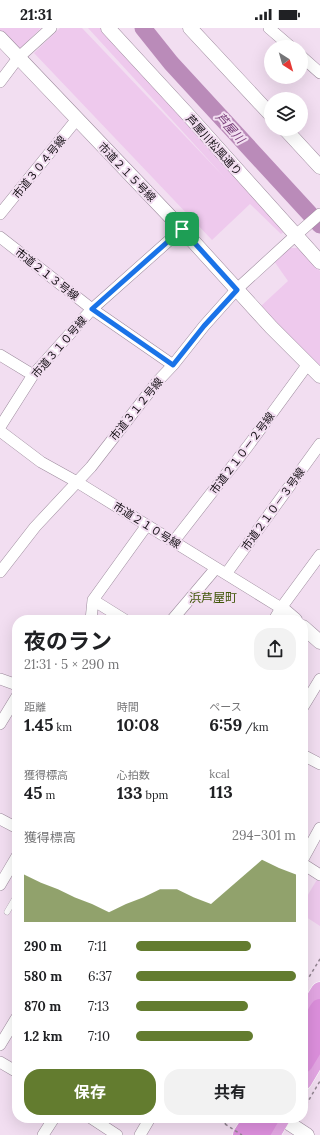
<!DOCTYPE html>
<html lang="ja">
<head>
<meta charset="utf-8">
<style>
	:root { --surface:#fff; --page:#f2f2f2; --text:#202124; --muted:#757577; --accent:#637c2f }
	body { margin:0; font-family:Lora,"Noto Sans JP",serif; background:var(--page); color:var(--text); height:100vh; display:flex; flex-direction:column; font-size:15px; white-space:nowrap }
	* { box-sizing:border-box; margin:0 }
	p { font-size:13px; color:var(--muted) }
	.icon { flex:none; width:22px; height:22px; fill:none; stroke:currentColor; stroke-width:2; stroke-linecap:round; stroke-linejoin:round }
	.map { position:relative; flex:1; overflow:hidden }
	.details { position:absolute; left:12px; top:587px; width:296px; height:508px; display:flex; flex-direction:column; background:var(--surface); border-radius:16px; box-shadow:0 4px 16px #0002 }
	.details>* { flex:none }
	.needle { width:26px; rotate:143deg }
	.fabs { position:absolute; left:264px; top:12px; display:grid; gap:8px }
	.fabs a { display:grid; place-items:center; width:44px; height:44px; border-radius:50%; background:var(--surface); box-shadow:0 4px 16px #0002; font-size:20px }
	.pin { position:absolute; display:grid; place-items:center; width:34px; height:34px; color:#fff; margin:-17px; border-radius:8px; box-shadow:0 2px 6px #0006 }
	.round { display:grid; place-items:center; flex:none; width:42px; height:42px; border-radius:16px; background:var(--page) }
	.overview { display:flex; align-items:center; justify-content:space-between; height:68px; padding:0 12px }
	h1 { font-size:22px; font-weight:700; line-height:30px }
	.figures { display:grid; grid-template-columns:repeat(3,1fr); gap:6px; height:68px; padding:4px 12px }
	.figures div { display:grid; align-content:center }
	.figures b { font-size:17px; font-weight:700 }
	.figures small { font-size:11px; font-weight:400 }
	.figures p { font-size:11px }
	.chart { height:112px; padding:8px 12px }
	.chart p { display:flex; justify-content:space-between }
	.chart svg { width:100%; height:72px; margin-top:4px; fill:var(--accent); opacity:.7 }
	.button { display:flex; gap:8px; margin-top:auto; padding:8px 12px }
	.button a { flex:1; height:46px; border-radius:16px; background:var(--accent); color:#fff; font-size:16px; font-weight:700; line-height:46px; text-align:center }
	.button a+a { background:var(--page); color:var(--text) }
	ul { padding:0 12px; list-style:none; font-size:13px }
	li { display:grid; grid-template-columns:64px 48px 1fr; align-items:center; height:30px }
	li i { height:10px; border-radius:5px; background:var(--accent) }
	.status { display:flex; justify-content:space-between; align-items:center; height:28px; padding:0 20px; background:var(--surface); direction:ltr }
	.status svg { height:11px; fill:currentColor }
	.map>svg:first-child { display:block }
	.green { fill:#eec9ed }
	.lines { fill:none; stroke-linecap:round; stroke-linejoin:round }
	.river { stroke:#ba8bb9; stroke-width:17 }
	.service-casing { stroke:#9d8b9d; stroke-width:6 }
	.minor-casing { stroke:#9d8b9d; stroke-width:12 }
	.tertiary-casing { stroke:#9d8b9d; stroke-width:15 }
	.trunk-casing { stroke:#fff; stroke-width:19 }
	.motorway-casing { stroke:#fff; stroke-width:21 }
	.path { stroke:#928491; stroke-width:1.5; stroke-dasharray:3 3; stroke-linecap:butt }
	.service { stroke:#fff; stroke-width:5.5 }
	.minor { stroke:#fff; stroke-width:11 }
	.tertiary { stroke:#fff; stroke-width:14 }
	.trunk { stroke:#e3a6e3; stroke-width:18 }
	.motorway { stroke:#dc8fdc; stroke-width:20 }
	.path-bridge { stroke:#928491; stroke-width:1.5; stroke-dasharray:3 3; stroke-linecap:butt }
	.route-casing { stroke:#fff; stroke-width:8 }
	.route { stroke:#1a73e8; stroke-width:5 }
	.labels { text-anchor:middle; stroke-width:4; stroke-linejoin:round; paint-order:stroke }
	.street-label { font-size:11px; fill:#150f15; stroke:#f2def1 }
	.water-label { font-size:12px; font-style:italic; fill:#763c77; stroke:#f2def1 }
	.neighbourhood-label { font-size:12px; fill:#405508; stroke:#f2def1 }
</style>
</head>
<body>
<div class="status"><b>21:31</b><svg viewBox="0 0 49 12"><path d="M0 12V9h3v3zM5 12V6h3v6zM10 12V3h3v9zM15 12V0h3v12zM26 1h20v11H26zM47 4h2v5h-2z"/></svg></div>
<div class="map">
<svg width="320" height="1107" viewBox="0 0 320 1107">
	<rect width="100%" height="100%" fill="#f2def1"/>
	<!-- green -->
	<path class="green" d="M0,0H41L19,22L0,3Z
		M60,0H82L226,151L88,0H102L287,202L281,206L250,176L212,212L34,25Z
		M290,220H299L320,243V341L261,278L288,253L274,233Z
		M318,850L320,851V898L303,887V875Z"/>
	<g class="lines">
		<!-- river -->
		<path class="river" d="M143,0L171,35L320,197"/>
		<defs>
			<path id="service" d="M7,884L17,867"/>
			<path id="minor" d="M269,0L291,19
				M301,28L320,45
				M0,54L18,30L51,0
				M0,186L77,91
				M0,209L92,281L173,337
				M0,327L33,347
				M0,399L33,347L92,281L182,201
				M0,403L41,434L77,454L281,580
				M174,513L248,418L308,336
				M0,544L35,499L91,439L157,354L173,337L204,298L237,261L296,207L320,186
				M226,546L320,416
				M93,572L125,592
				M91,592L93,572L147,497
				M172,592L216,540
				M274,592L281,580L320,527
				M0,651L17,657
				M303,679L320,651
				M0,696L17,668
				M303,727L320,736
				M0,791L17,800
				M303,831L320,800
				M303,836L320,847
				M0,857L17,828
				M0,1017L17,989
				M0,1034L17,1044
				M91,1090L117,1107
				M43,1107L54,1090
				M140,1107L150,1090"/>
			<path id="tertiary" d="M108,0L190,89L320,234
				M190,0L271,87
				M0,10L182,201L271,299L320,348
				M285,101L320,139
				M281,580L295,592
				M303,599L320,614
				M281,1090L307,1107"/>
			<path id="trunk" d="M303,990L320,963
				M303,1053L320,1024
				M271,1107L281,1090"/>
			<path id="motorway" d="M303,1009L320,981
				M303,1035L320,1007
				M243,1107L254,1090
				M259,1107L269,1090"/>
		</defs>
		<!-- service casing -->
		<use href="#service" class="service-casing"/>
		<!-- minor casing -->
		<use href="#minor" class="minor-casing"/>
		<!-- tertiary casing -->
		<use href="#tertiary" class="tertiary-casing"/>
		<!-- trunk casing -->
		<use href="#trunk" class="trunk-casing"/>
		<!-- motorway casing -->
		<use href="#motorway" class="motorway-casing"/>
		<!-- path -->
		<path class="path" d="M303,959L320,931
			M303,1082L320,1053
			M225,1096L228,1090"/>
		<!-- service -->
		<use href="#service" class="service"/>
		<!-- minor -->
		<use href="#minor" class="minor"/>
		<!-- tertiary -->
		<use href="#tertiary" class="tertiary"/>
		<!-- trunk -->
		<use href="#trunk" class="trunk"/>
		<!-- motorway -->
		<use href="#motorway" class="motorway"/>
		<!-- path-bridge -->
		<path class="path-bridge" d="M225,1096L242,1107"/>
	</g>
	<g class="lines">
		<defs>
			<path id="route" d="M182,201L237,262L204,298L173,337L92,281Z"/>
		</defs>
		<!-- route casing -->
		<use href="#route" class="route-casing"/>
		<!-- route -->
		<use href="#route" class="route"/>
	</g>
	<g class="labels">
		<!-- street labels -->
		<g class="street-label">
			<text transform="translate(214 117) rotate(48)" y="4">芦屋川松風通り</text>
			<text transform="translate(39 139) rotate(-51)" y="4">市道３０４号線</text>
			<text transform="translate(127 144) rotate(46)" y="4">市道２１５号線</text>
			<text transform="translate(47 246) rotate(38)" y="4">市道２１３号線</text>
			<text transform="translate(59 319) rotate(-49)" y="4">市道３１０号線</text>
			<text transform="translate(136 381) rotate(-51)" y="4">市道３１２号線</text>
			<text transform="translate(242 425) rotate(-53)" y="4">市道２１０－２号線</text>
			<text transform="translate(273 481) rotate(-54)" y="4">市道２１０－３号線</text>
			<text transform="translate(147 497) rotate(32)" y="4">市道２１０号線</text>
		</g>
		<!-- water labels -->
		<g class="water-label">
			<text transform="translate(230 100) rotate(48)" y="4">芦屋川</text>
		</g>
		<!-- neighbourhood labels -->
		<g class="neighbourhood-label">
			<text x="213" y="574">浜芦屋町</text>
		</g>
	</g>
</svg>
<div class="fabs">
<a><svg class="needle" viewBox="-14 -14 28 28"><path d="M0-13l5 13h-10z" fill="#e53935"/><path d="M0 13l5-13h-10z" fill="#757577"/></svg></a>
<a><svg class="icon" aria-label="layers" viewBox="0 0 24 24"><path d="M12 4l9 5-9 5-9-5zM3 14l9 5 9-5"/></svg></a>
</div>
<div class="pin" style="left:182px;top:201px;background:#1e9e55"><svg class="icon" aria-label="arrive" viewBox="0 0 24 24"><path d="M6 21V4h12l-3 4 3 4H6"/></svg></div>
<section class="details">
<div class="overview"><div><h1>夜のラン</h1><p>21:31 · 5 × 290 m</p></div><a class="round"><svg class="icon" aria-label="share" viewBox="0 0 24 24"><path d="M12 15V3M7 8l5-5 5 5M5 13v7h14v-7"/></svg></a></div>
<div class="figures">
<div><p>距離</p><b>1.45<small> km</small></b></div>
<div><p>時間</p><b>10:08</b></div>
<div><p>ペース</p><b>6:59<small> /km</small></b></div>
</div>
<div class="figures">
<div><p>獲得標高</p><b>45<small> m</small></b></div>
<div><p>心拍数</p><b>133<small> bpm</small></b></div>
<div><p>kcal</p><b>113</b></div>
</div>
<div class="chart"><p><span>獲得標高</span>294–301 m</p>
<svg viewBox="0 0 160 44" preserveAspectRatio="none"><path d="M0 44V15L10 20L20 24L30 29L40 33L50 38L60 33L70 29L80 24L90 24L100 29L110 33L120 24L130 15L140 6L150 11L160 15V44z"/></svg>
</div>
<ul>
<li><b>290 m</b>7:11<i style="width:72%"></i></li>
<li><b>580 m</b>6:37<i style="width:100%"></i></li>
<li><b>870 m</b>7:13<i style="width:70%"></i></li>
<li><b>1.2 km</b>7:10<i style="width:73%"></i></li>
</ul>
<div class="button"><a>保存</a><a>共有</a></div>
</section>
</div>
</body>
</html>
